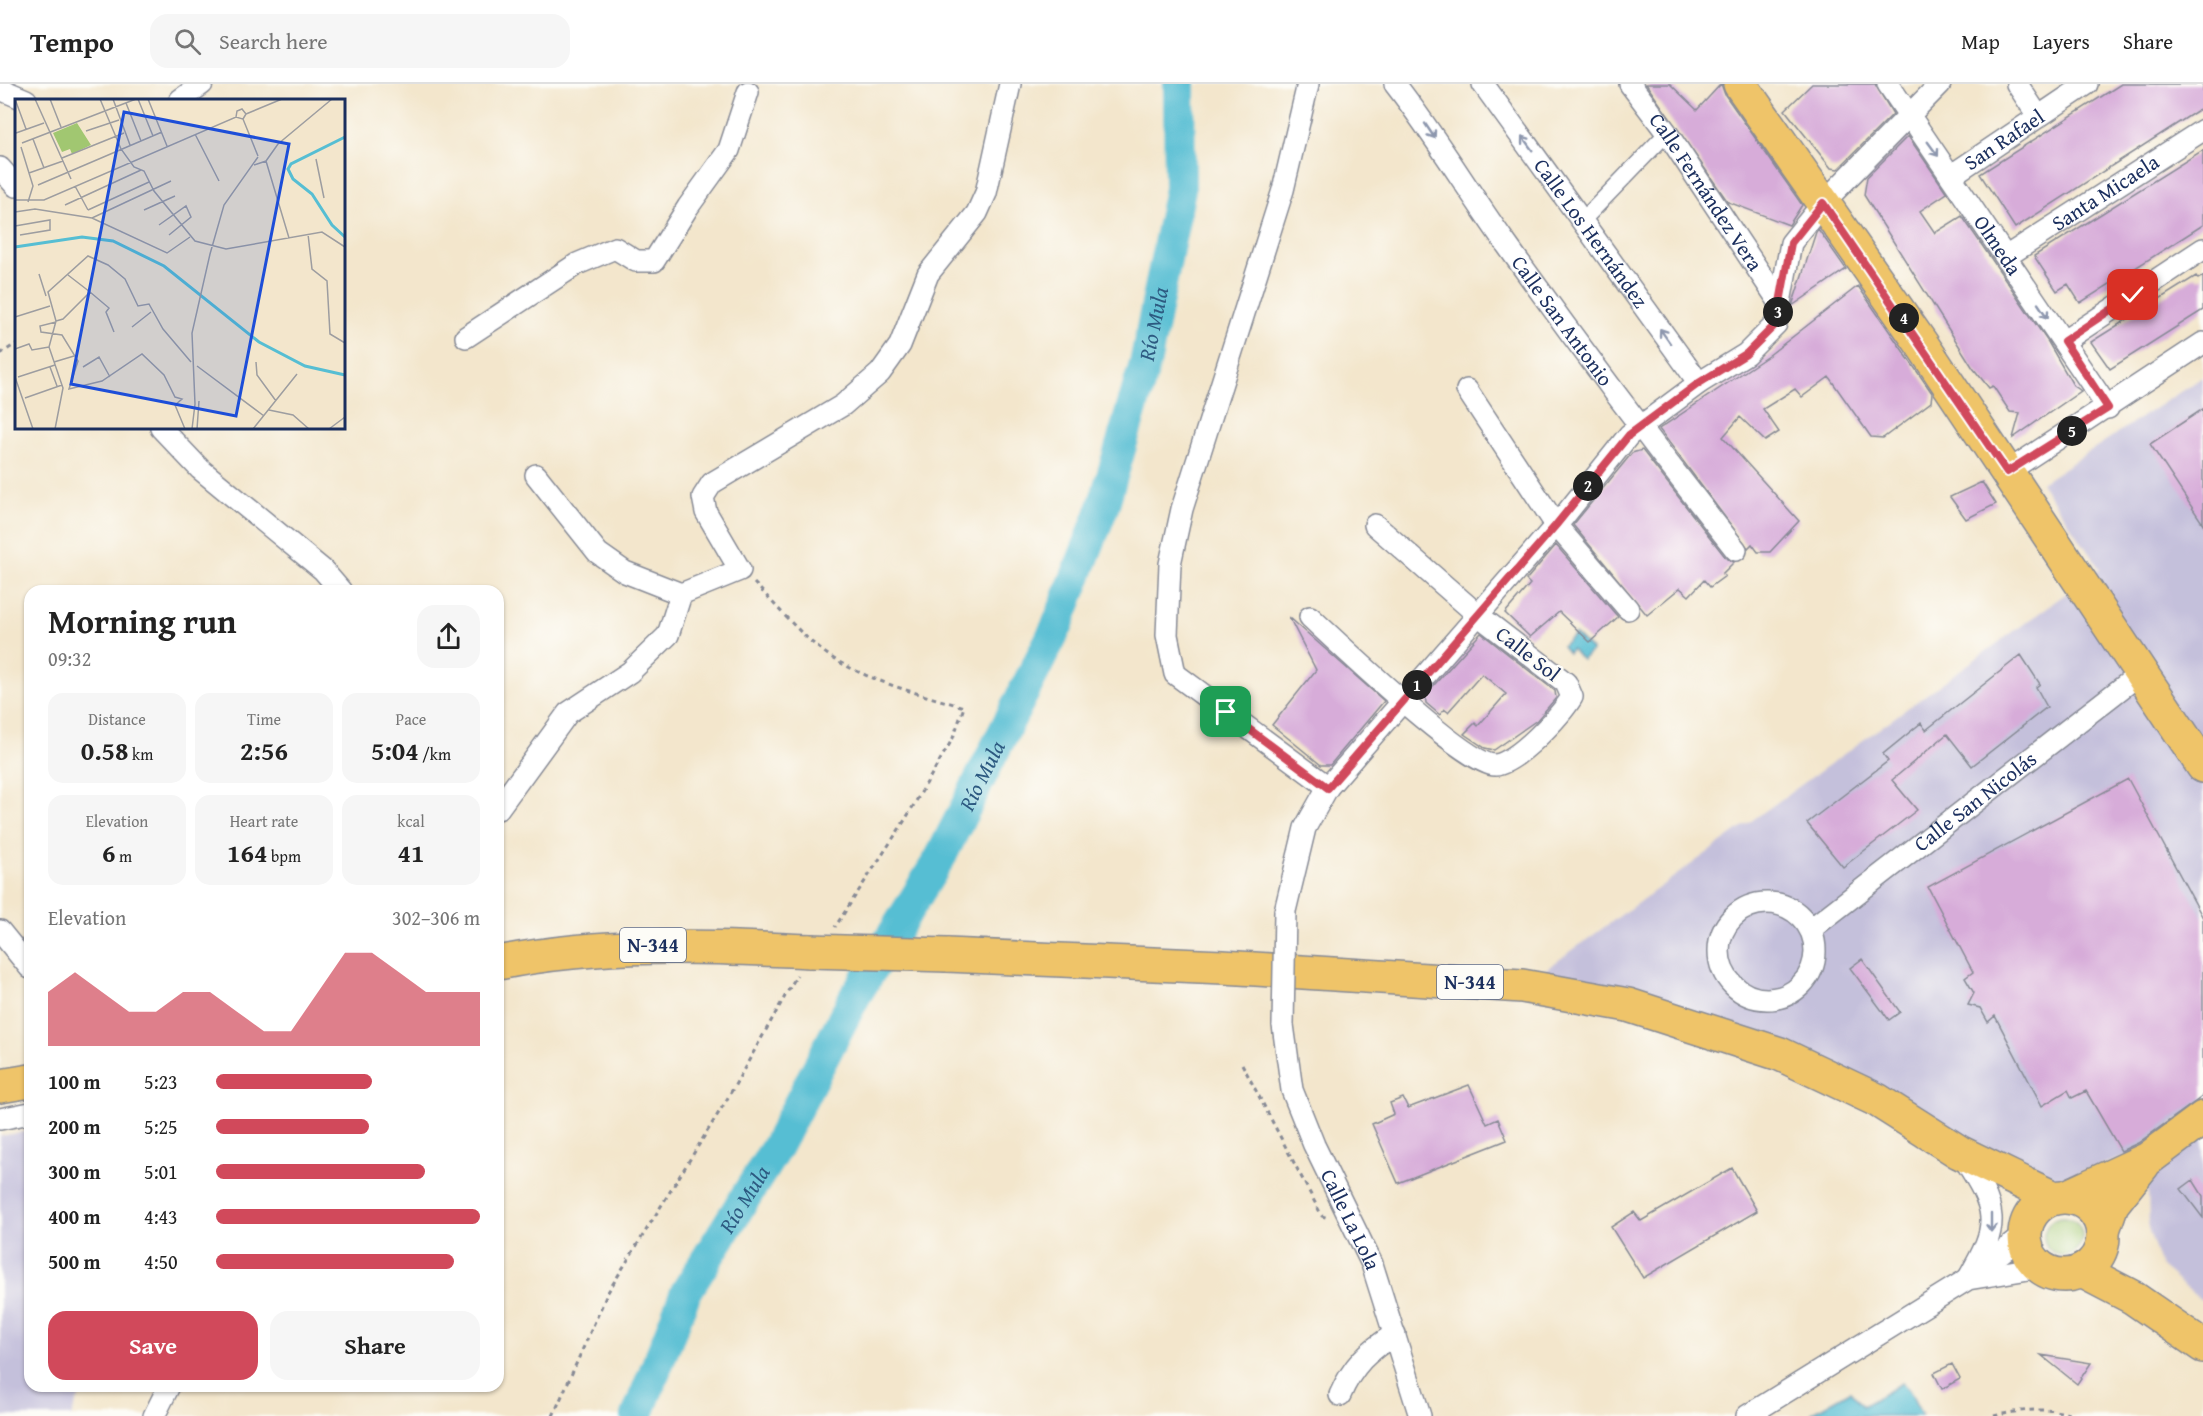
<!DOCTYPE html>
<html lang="en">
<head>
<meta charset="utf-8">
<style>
	:root { --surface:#fff; --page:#f6f6f6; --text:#222; --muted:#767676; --line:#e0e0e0; --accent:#d1495b }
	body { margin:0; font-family:"Gentium Book Plus",serif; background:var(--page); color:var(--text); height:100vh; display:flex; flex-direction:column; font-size:22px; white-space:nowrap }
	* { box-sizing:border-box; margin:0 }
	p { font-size:20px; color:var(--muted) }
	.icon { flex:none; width:33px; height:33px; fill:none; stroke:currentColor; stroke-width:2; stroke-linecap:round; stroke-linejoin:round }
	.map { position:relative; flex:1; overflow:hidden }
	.panel { position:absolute; left:24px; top:501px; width:480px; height:807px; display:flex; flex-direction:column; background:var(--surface); border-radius:18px; box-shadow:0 2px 4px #0004 }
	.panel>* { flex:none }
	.pin { position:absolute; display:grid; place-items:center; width:51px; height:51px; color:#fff; margin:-26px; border-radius:12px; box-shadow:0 3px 9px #0006 }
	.km { position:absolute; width:30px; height:30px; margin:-15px; border-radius:50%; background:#222; color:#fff; font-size:16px; line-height:30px; text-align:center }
	.round { display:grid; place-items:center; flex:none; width:63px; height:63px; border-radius:18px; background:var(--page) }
	.overview { display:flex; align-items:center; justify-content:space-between; height:102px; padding:0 24px }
	h1 { font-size:33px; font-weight:700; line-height:45px }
	.figures { display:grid; grid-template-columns:repeat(3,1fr); gap:9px; height:102px; padding:6px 24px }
	.figures div { display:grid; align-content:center; border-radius:15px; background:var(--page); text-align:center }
	.figures b { font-size:26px; font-weight:700 }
	.figures small { font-size:16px; font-weight:400 }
	.figures p { font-size:16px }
	.chart { height:168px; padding:12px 24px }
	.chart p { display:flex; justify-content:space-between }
	.chart svg { width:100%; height:108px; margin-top:6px; fill:var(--accent); opacity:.7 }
	.primary-button { display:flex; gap:12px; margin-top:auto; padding:12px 24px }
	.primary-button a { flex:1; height:69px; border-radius:18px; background:var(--accent); color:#fff; font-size:24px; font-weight:700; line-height:69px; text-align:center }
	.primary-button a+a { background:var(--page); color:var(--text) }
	ul { padding:0 24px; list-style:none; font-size:20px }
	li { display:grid; grid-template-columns:96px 72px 1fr; align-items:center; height:45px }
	li i { height:15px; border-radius:8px; background:var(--accent) }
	header { display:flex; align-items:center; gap:36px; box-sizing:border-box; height:84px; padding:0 30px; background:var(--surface); border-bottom:2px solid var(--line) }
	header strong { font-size:28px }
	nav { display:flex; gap:33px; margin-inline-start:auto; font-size:21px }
	.search { width:420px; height:54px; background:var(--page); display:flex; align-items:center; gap:15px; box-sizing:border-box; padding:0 21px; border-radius:18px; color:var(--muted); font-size:22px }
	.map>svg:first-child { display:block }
	.industrial { fill:#c4c0db }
	.green { fill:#a1c771; stroke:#5e7b68; stroke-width:1.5 }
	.water { fill:#56bed3; stroke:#387698; stroke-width:1.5 }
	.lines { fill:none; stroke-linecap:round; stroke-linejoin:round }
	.river { stroke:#56bed3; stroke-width:32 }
	.building { fill:#d7acd9 }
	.pedestrian-casing { stroke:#878a95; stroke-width:18 }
	.minor-casing { stroke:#878a95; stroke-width:24 }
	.primary-casing { stroke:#878a95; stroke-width:36 }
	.trunk-casing { stroke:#878a95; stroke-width:36 }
	.path { stroke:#878a95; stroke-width:3; stroke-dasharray:4.5 4.5; stroke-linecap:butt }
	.pedestrian { stroke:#fff; stroke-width:15 }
	.minor { stroke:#fff; stroke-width:21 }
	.primary { stroke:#efc469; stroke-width:33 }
	.trunk { stroke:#efc469; stroke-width:33 }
	.minor-bridge-casing { stroke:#878a95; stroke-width:24; stroke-linecap:butt }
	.trunk-bridge-casing { stroke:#878a95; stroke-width:36; stroke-linecap:butt }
	.minor-bridge { stroke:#fff; stroke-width:21 }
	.trunk-bridge { stroke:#efc469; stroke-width:33 }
	.oneway { stroke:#8d97ae }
	.route-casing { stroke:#fff; stroke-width:12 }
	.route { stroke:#d1495b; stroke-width:8 }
	.labels { text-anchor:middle; stroke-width:5; stroke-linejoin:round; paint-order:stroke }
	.shield { fill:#fdfcf7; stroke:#5f6c8c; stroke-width:1.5 }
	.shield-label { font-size:20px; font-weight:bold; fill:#1b2f5e }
	.street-label { font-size:21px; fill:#1b2f5e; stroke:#fdfcf7 }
	.water-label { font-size:22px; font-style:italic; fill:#2d5a81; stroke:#fdfcf7 }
	.inset-river { fill:none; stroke:#56bed3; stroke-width:3 }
	.inset-road { fill:none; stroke:#9d9da0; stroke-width:1.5 }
	.view { fill:#1d4ed8; fill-opacity:0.15; stroke:#1d4ed8; stroke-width:3 }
	.inset-edge { fill:none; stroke:#1b2f5e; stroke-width:3 }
</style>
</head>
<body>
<header>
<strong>Tempo</strong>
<div class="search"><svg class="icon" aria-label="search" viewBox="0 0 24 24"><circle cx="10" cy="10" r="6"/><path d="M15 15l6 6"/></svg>Search here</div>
<nav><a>Map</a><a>Layers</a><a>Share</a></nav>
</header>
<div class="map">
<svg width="2203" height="1332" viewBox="0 0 2203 1332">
	<rect width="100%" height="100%" fill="#fdfcf7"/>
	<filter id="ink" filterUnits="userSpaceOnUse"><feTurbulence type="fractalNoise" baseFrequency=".0167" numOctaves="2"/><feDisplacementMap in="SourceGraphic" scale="12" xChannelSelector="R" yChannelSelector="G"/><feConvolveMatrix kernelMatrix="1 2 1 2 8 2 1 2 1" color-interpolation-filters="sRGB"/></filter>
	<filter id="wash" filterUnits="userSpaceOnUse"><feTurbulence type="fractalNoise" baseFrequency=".008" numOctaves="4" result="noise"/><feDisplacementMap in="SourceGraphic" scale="24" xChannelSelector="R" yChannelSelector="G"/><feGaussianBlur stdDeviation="1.35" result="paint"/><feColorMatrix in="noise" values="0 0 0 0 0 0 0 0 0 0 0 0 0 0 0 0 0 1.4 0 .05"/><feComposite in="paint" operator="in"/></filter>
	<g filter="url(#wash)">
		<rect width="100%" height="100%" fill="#f3e6cc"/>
		<!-- industrial -->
		<path class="industrial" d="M2203,293V1018L2129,1072L2044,1099L1939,1035L1820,974L1538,891L2100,485L2041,399Z
			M30,1047V1302H84L71,1332H0V1052Z
			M2203,1049V1218L2161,1183L2149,1147L2148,1095Z"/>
		<!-- green -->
		<path class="green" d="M2044 1152a19 19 0 1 1 38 0a19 19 0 1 1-38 0Z"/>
		<!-- water -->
		<path class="water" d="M1575,550L1592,567L1582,576L1571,565L1568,569L1562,562Z
			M1902,1299L1909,1306L1922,1332H1811L1812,1329L1850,1307L1863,1322Z"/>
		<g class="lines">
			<!-- river -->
			<path class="river" id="s1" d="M637,1332L686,1208L776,1064L855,912L940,774L1057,542L1103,423L1145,280L1180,105L1179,0"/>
		</g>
		<g id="blocks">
			<!-- building -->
			<path class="building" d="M1646,0H1670L1697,26L1721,0L1725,11L1802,121L1789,141L1728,118Z
				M1812,0H1875L1893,30L1838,85L1831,84L1785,26Z
				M2121,0H2203V23L2015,144L1980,90Z
				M1908,52L1947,109L1920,127L1935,149L1962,132L2048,258L2073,301L2081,307L2013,354L2020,329L2010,328L1993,302L1989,304L1973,284L1864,111L1867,93Z
				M2203,66V141L2080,219L2068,200L2057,207L2034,172Z
				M1818,145L1846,185L1792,222L1816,148Z
				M2196,192L2198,195L2203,192V226L2110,285L2091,258Z
				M1858,202L1932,309L1931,318L1883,354L1871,353L1829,293L1802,313L1795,305L1763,325L1779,348L1765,357L1740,333L1723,353L1799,437L1770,468H1758L1752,460L1748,464L1659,345L1768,272Z
				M2203,325V440L2150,360Z
				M1642,366L1726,474L1734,478L1722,490L1725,492L1710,503L1704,496L1689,512L1680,504L1647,531L1573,441L1632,369Z
				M1982,398L1996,420L1966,435L1950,413Z
				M1556,461L1618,533L1590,558L1559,528L1530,553L1505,529L1530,500L1526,496Z
				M1289,533L1384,617L1330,681H1321L1272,641L1316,586Z
				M1481,549L1555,607L1556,614L1537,636L1494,666L1485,664L1464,650L1475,639L1478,642L1506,610L1482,590L1448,628L1444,625L1440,631L1426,619L1425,611Z
				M2021,571L2040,600L2036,603L2047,623L1972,682L1947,650L1892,696L1917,726L1843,783L1807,739L1888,677L1883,670L1921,639L1926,646Z
				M2128,695L2203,834V1012L2138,1059L2121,1067L2086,1007L2072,1014L2068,1006L2042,1022L1995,932L1988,938L1980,924L1968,921L1974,909L1965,894L1973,888L1928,803Z
				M1862,875L1900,928L1889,936L1850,884Z
				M1469,1001L1487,1040L1498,1035L1507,1056L1398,1099L1372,1040L1394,1030L1390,1019L1403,1014L1408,1024Z
				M1732,1084L1757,1127L1643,1194L1611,1143L1634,1128L1641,1137Z
				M2193,1096L2203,1112V1134L2181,1105Z
				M2041,1271L2091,1279L2077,1300Z
				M1952,1280L1960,1295L1942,1305L1934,1289Z"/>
		</g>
	</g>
	<g filter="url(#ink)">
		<use href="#blocks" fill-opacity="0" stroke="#878a95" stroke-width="1.5"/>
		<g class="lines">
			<defs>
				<path id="pedestrian" d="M1583,136L1667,49"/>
				<g id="minor">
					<path d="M1308,0L1283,106L1182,425L1170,480L1167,551L1175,590L1328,703"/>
					<path id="s2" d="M1395,0C1434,50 1467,105 1504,157C1579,262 1656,365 1736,466"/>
					<path id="s3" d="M1483,0L1699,299"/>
					<path id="s4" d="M1630,0L1667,49L1780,219"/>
					<path id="s5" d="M1888,0L2108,324"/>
					<path d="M2017,0L2038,32"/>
					<path d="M0,5L26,16"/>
					<path d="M180,16L202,0"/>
					<path d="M0,84L16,102"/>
					<path id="s6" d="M1952,91L2087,0"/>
					<path id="s7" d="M2007,172L2203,46"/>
					<path d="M466,253L577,180L615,164L636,177H654L688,123L729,66L748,8"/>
					<path d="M2064,257L2203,165"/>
					<path d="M1467,306L1556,441L1628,525"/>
					<path d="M161,344L200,385L323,486L341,507"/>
					<path d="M2007,388L2203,259"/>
					<path d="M536,391L598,469L625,488L681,510"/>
					<path d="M1310,533C1337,558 1466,681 1495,681C1516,680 1561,631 1572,613L1566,599L1478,531L1375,441"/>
					<path d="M498,725L568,629L630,588L668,551L681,510L740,486L706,428L703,413L712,399L843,321L880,289L900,261L928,190L977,129L986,109L1010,0"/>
					<circle cx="1767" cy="867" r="48"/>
					<path d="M1285,827L1305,744L1328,703L1565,431L1629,351L1699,299L1746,270L1776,240L1791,159L1823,119L1940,0"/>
					<path id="s8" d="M1811,845L2141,589"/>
					<path d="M0,847L30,884"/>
					<path id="s9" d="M1283,941L1292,1006L1314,1061L1372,1180L1420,1332"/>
					<path d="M0,1035L30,1029"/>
					<path d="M1963,1073C1998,1127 2001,1139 1968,1195"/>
					<path d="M1978,1187L2025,1150"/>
					<path d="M1340,1311C1353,1281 1368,1267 1395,1250"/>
					<path d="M154,1332L169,1302"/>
					<path d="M1747,1332L1968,1195L2040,1183"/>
				</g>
				<path id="primary" d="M1740,0L1921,259L2203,682
					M2068,1112L2148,1075L2203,1034
					M2103,1146L2112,1120L2143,1081"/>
				<path id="trunk" d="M947,871L1223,883L1522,902L1628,921L1780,970L1877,1016L1959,1068L2054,1114
					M498,879C602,858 704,862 810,867
					M0,1002L30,997
					M2025 1152a39 39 0 1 1 78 0a39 39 0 1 1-78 0Z
					M2082,1187L2132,1213L2203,1262"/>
			</defs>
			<!-- pedestrian casing -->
			<use href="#pedestrian" class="pedestrian-casing"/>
			<!-- minor casing -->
			<use href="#minor" class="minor-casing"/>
			<!-- primary casing -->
			<use href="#primary" class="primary-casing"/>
			<!-- trunk casing -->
			<use href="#trunk" class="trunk-casing"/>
			<!-- path -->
			<path class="path" d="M0,270L16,260
				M754,499C779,524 804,556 834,575C874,599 920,610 964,623L953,654L905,736L835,843
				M1242,980L1322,1132L1328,1134
				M553,1332L608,1208L726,1017L797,891
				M1994,1332C2019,1326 2050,1322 2074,1332"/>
			<!-- pedestrian -->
			<use href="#pedestrian" class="pedestrian"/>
			<!-- minor -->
			<use href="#minor" class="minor"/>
			<!-- primary -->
			<use href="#primary" class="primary"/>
			<!-- trunk -->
			<use href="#trunk" class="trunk"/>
			<defs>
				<path id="minor-bridge" d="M1283,941L1285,827"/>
				<path id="trunk-bridge" d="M810,867L947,871"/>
			</defs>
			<!-- minor-bridge casing -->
			<use href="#minor-bridge" class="minor-bridge-casing"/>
			<!-- trunk-bridge casing -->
			<use href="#trunk-bridge" class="trunk-bridge-casing"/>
			<!-- minor-bridge -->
			<use href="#minor-bridge" class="minor-bridge"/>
			<!-- trunk-bridge -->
			<use href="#trunk-bridge" class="trunk-bridge"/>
		</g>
		<!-- one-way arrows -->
		<defs><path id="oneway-shaft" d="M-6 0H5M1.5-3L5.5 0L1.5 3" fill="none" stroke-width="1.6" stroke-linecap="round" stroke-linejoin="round" transform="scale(1.5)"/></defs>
		<g class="oneway">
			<use href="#oneway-shaft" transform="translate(1430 47) rotate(56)"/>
			<use href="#oneway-shaft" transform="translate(1527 59) rotate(-126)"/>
			<use href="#oneway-shaft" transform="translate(1933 65) rotate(54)"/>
			<use href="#oneway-shaft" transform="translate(2043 227) rotate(56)"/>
			<use href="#oneway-shaft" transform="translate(1665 252) rotate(-125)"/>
			<use href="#oneway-shaft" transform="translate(1991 1139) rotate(90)"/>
		</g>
	</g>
	<g class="lines" filter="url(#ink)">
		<defs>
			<path id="route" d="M1226,628L1328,704L1556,441L1629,351L1699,299L1746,270L1776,240L1791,159L1823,119L2007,388L2108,324L2064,257L2133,211"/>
		</defs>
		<!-- route casing -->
		<use href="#route" class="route-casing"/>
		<!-- route -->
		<use href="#route" class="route"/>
	</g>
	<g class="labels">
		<!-- shield labels -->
		<g class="shield">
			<rect x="620" y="844" width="66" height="34" rx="4.5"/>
			<rect x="1437" y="881" width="66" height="34" rx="4.5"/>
		</g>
		<g class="shield-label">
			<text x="653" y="868">N-344</text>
			<text x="1470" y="905">N-344</text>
		</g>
		<!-- street labels -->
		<g class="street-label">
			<text dy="7" stroke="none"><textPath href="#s6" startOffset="63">San Rafael</textPath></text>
			<text dy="7" stroke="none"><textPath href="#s4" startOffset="132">Calle Fernández Vera</textPath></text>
			<text dy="7" stroke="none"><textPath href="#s7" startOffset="117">Santa Micaela</textPath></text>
			<text dy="7" stroke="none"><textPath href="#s3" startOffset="184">Calle Los Hernández</textPath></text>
			<text dy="7" stroke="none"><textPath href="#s5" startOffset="195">Olmeda</textPath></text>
			<text dy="7" stroke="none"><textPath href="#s2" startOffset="290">Calle San Antonio</textPath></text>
			<text transform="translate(1528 570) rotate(38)" y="7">Calle Sol</text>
			<text dy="7" stroke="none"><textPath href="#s8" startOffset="208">Calle San Nicolás</textPath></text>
			<text dy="7" stroke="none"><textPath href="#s9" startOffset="208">Calle La Lola</textPath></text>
		</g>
		<!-- water labels -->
		<g class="water-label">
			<text dy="8" stroke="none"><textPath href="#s1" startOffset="1214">Río Mula</textPath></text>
			<text dy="8" stroke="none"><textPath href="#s1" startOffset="729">Río Mula</textPath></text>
			<text dy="8" stroke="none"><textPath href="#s1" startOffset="243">Río Mula</textPath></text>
		</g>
	</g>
	<!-- overview -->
	<g transform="translate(15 15)">
		<rect width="330" height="330" fill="#f3e6cc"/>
		<path d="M62,24L76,46L57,55L55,50L47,53L38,34Z" fill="#a1c771"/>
		<path class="inset-river" d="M330,38L276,65L273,70L278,80L297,95L317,126L330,138M0,148L67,138L98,142L149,167L244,243L290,267L330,276"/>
		<path class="inset-road" d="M0,0L11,30M20,0L56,80M35,0L46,28M85,0L106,50L119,68L129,72L139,92L180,142L211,150L307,133L330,148M98,0L115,46M123,0L138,37M133,0L152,47M111,4L126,42M231,15L267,0M221,18L222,12L227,10L231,15L228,20M71,32L104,21M1,34L29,24M180,35L204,82M18,40L29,69M7,44L121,0M6,48L18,87L13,103M47,59L109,34M301,60L309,99M251,62L274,139M239,66L251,62L263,45L317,0M14,74L48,62M23,86L147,33M60,87L73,111M0,101H29L221,18L228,20L243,57M50,106L126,71M73,111L134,83M129,111L160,97M0,113L20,110L77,119L152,154L175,138M77,119L156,82M144,126L171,107L176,118L154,136M0,127L35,121V131L5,136M293,135L297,170L312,182L315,235L330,244M24,175L31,197M75,193L94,209L91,213L99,233M0,218L35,207M41,222L33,193L73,157L93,166L110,180L123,207L134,205L148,230L176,263M41,222L48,220L75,193L53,176M41,223L25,227L26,233L47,236L63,262L54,290L87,282L127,255L149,276L160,298L167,300L160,306L170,330M117,228L136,213M0,250L14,245L17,251L34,248M39,263L59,257M241,263L242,276L261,302M182,267L249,317M35,268L42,287M68,268L84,258L95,278M0,278L18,330M3,278L40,266M10,299L47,286M254,311L278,316L294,330M40,330L48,289L34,248L41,222M177,330L180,305L177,234L195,155L209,106L243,58M182,330L184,302M238,330L282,275M314,330L330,318"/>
		<path class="view" d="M109,13L274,45L221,317L56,285Z"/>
		<rect width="330" height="330" class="inset-edge"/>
	</g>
</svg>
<div class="pin" style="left:1226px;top:628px;background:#1e9e55"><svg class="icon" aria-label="arrive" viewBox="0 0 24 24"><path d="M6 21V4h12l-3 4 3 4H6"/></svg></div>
<div class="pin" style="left:2133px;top:211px;background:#d93025"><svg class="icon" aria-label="check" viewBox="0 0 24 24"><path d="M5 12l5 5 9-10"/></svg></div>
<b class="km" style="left:1417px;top:601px">1</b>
<b class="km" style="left:1588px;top:402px">2</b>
<b class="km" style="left:1778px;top:228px">3</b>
<b class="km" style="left:1904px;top:234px">4</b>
<b class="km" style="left:2072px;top:347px">5</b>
<section class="panel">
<div class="overview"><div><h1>Morning run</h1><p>09:32</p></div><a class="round"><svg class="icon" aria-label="share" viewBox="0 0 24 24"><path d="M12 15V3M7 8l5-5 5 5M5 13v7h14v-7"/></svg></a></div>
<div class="figures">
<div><p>Distance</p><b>0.58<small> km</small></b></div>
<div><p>Time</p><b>2:56</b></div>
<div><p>Pace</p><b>5:04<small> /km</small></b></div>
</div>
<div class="figures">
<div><p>Elevation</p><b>6<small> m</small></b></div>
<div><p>Heart rate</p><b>164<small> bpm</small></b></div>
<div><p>kcal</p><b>41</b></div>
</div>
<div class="chart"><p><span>Elevation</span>302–306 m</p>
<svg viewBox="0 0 160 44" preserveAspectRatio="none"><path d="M0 44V22L10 14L20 22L30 30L40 30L50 22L60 22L70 30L80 38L90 38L100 22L110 6L120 6L130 14L140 22L150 22L160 22V44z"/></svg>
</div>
<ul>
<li><b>100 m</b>5:23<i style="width:59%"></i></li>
<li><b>200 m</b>5:25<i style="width:58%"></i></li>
<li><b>300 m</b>5:01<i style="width:79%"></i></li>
<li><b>400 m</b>4:43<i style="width:100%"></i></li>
<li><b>500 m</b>4:50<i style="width:90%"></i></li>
</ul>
<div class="primary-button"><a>Save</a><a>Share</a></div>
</section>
</div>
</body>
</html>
